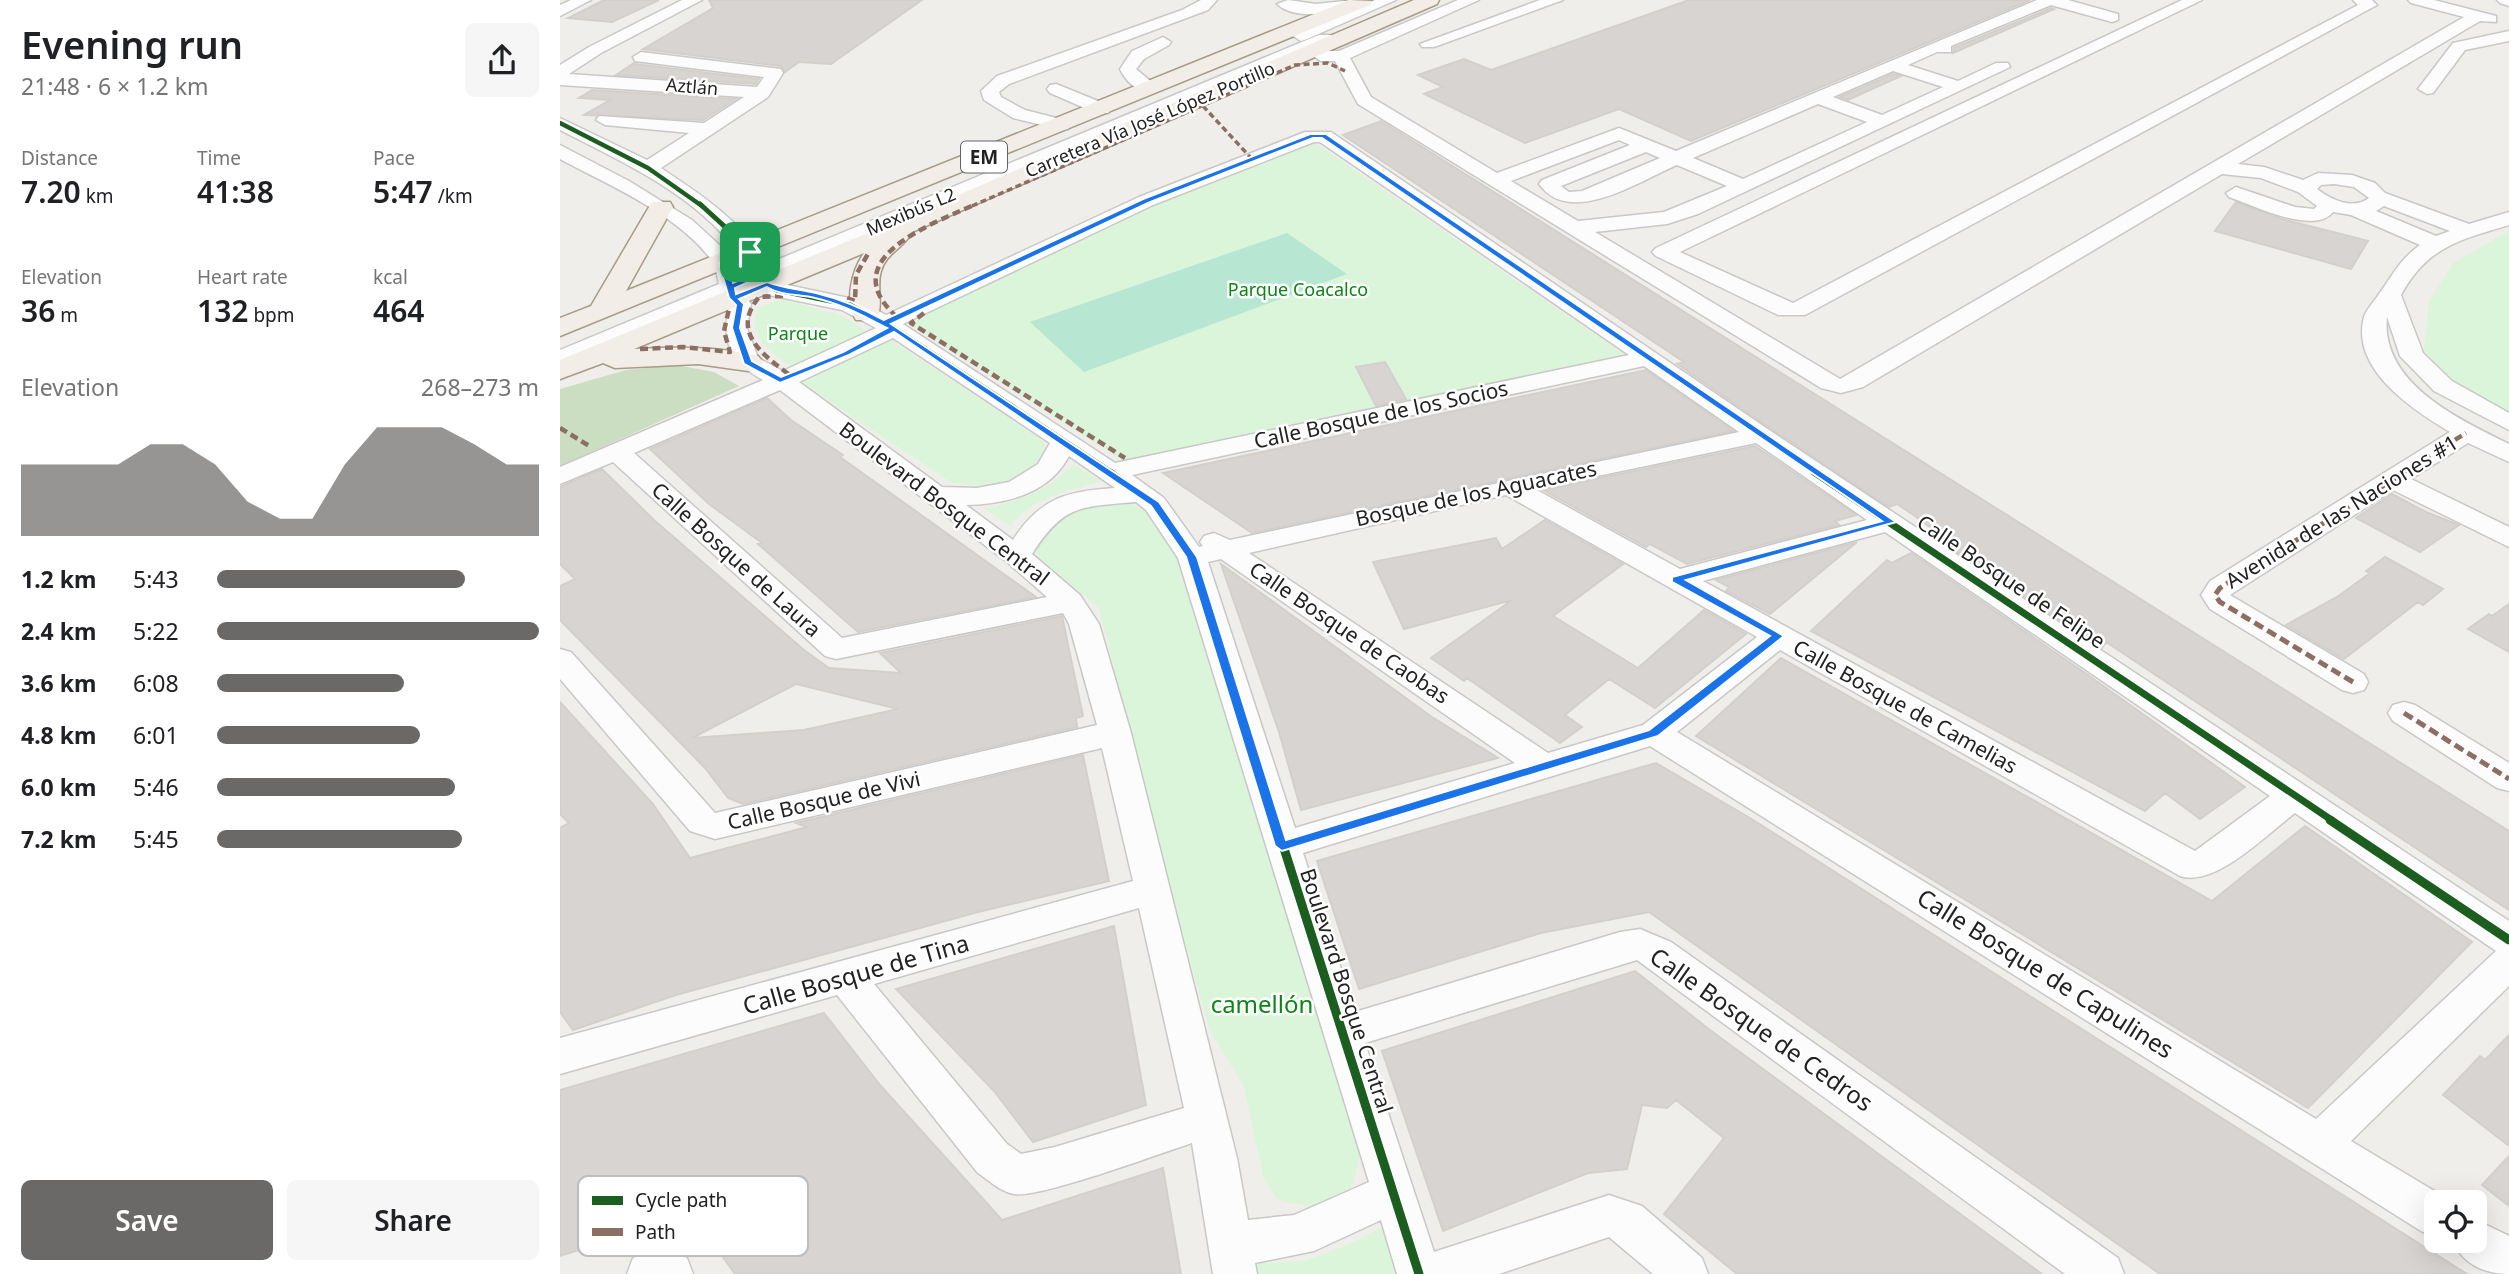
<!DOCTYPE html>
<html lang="en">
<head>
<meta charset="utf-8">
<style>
	:root { --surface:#fff; --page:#f6f6f6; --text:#202124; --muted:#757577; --accent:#6a6968 }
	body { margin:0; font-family:"Noto Sans",sans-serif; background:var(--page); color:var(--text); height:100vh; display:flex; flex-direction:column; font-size:26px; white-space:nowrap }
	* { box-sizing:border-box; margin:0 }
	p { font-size:23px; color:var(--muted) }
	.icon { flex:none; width:38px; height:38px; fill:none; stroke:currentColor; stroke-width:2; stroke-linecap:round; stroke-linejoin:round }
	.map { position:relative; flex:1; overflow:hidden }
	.drawer { display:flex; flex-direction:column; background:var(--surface); width:560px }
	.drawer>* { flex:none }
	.buttons { position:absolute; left:1864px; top:1190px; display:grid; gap:14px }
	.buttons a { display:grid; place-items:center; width:63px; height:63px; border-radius:10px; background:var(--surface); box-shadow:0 7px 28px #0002; font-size:35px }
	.pin { position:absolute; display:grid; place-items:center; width:60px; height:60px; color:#fff; margin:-30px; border-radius:14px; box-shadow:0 4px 10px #0006 }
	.round { display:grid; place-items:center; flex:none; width:74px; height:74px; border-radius:10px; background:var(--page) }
	.overview { display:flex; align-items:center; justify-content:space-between; height:119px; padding:0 21px }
	h1 { font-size:38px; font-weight:600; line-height:52px }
	.stats { display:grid; grid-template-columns:repeat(3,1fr); gap:10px; height:119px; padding:7px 21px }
	.stats div { display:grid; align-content:center }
	.stats b { font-size:30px; font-weight:600 }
	.stats small { font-size:19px; font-weight:400 }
	.stats p { font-size:19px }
	.chart { height:196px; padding:14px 21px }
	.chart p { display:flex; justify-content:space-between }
	.chart svg { width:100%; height:126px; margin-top:7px; fill:var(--accent); opacity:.7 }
	.action { display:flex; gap:14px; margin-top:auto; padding:14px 21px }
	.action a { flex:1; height:80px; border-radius:10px; background:var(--accent); color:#fff; font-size:28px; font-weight:600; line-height:80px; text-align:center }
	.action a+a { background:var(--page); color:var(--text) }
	ul { padding:0 21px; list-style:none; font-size:23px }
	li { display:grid; grid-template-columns:112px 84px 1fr; align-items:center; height:52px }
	li i { height:18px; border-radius:9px; background:var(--accent) }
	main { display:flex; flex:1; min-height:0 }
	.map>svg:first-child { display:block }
	.forest { fill:#cbdec1 }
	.park { fill:#daf5da }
	.pitch { fill:#b7e6d2 }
	.building { fill:#d7d4d2; stroke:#d3d0cc; stroke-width:2; fill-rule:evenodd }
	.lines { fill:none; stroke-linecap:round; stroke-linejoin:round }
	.minor-casing { stroke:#c9c8c7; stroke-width:3 }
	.major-casing { stroke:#a79c86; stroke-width:3 }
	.minor { fill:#fdfcfc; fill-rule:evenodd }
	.major { fill:#f3ede7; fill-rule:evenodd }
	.quiet-far2 { stroke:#8d6e63; stroke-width:3.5; stroke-dasharray:6 3.5; stroke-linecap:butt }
	.quiet-far1 { stroke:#8d6e63; stroke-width:4.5; stroke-dasharray:8 4.5; stroke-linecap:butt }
	.quiet { stroke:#8d6e63; stroke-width:5; stroke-dasharray:10 5; stroke-linecap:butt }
	.cycleway-far3-casing { stroke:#fff; stroke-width:7 }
	.cycleway-far2-casing { stroke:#fff; stroke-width:9 }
	.cycleway-far1-casing { stroke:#fff; stroke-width:11 }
	.cycleway-casing { stroke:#fff; stroke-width:13 }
	.cycleway-far3 { stroke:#1b5e20; stroke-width:4.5 }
	.cycleway-far2 { stroke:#1b5e20; stroke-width:5 }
	.cycleway-far1 { stroke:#1b5e20; stroke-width:7 }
	.cycleway { stroke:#1b5e20; stroke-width:9 }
	.route { fill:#1a73e8; stroke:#fff; stroke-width:2; fill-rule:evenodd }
	.labels { text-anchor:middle; stroke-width:5; stroke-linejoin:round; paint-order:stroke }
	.far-street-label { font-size:18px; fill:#222; stroke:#fff }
	.far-park-label { font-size:18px; fill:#0c8416; stroke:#fff }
	.shield { fill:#fff; stroke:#646464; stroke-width:2 }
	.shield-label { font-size:19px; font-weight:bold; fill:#222 }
	.street-label { font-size:21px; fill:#222; stroke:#fff }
	.near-street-label { font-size:24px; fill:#222; stroke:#fff }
	.near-park-label { font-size:24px; fill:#0c8416; stroke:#fff }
	.key { fill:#fff; stroke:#bdbdbd; stroke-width:2 }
	.key-label { font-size:19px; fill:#222 }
</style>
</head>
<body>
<main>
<section class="drawer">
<div class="overview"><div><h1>Evening run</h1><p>21:48 · 6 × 1.2 km</p></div><a class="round"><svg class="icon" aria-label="share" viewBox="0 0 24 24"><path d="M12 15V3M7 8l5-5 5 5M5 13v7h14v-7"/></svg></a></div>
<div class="stats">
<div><p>Distance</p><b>7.20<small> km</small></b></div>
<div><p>Time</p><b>41:38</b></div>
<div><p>Pace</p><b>5:47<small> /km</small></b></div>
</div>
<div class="stats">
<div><p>Elevation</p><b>36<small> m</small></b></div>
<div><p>Heart rate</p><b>132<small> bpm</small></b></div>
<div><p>kcal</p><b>464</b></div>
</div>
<div class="chart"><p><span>Elevation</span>268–273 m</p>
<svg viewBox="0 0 160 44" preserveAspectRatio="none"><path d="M0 44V19L10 19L20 19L30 19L40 12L50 12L60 19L70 32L80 38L90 38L100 19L110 6L120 6L130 6L140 12L150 19L160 19V44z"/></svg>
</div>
<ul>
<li><b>1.2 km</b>5:43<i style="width:77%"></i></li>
<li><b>2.4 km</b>5:22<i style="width:100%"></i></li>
<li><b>3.6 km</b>6:08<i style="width:58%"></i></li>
<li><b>4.8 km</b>6:01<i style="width:63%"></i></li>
<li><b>6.0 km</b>5:46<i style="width:74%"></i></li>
<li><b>7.2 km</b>5:45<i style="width:76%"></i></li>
</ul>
<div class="action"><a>Save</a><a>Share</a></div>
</section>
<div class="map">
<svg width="1949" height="1274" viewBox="0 0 1949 1274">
	<rect width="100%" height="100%" fill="#f0eeeb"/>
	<!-- forest -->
	<path class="forest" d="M116,365L154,372L179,386L0,466V389L66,370Z"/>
	<!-- park -->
	<path class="park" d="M754,142L1065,355L563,461L349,324L348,320L615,195Z
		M1949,231V413L1904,390L1864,351L1869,301L1893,263Z
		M221,299L283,316L313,335L236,370C214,354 187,340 197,308Z
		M329,339L484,441L486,454L478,468L457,481L430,487L392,483L236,379Z
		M514,464L541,482C507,490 473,498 450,526L424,508C458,503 490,489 514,464Z
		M559,502L583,507L620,561L804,1139L792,1187L751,1207L717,1199L704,1180L684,1087L650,1031L603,864L539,608L478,557L475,542L506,511Z
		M829,1223L845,1274H692L689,1264L744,1261L792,1243Z"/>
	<!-- pitch -->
	<path class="pitch" d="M727,233L787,274L524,372L470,322Z"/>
	<!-- building -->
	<path class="building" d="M44,0H99L52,22L8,18Z
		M149,0H362L271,64L239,62L225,72L221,66L83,49L153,8Z
		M1129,0H1470L1131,141L1059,109L965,143L864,94L883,87L858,75L904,59L931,70Z
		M1491,8L1494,9L1393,53L1394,48Z
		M74,63L75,64L199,79L196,84L56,75Z
		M1333,74L1341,76L1288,100L1280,97Z
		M32,90L176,99L143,120L24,115L50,100L19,98Z
		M821,121L1949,831V910L1546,642L1542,648L1378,539L1384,537L1352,514L1337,504L1329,507L1210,428L1117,364L1124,362L783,135Z
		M1676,202L1722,219L1808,241L1791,269L1655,231Z
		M825,362L846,399L816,406L796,367Z
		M1086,370L1173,431L692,533L603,473Z
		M207,398L231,420L283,455L280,457L476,597L298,632L198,544L202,543L149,504L90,449Z
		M1195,446L1296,515L1275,521L1279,525L1127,564L1090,544L1086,547L983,490Z
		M42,469L94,520L244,650L269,668L341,673L320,653L502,616L523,716L516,718L517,727L183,804L168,798L145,768L0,620V586L15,579L0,564V487ZM236,684L338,709L244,730L132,738Z
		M1832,494L1866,512L1899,525L1860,552L1796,518Z
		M985,520L1063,564L993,616L1078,668L1144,610L1186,634L1095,708L1049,679L1005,715L1022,727L1000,743L907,678L904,681L871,658L952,600L844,629L813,562L936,538L942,549Z
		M1297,542L1210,614L1166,591L1169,587L1156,580Z
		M1351,553L1528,675L1685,787L1640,819L1605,793L1585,811L1251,631L1327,560L1332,563Z
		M1825,557L1883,589L1863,605L1858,602L1784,659L1726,625L1777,597L1810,573L1806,571Z
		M661,564L872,717L938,758L741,810L719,732Z
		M1949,604V652L1908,629L1929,614L1932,616Z
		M1221,658L1652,901L1745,826L1912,942L1748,1108L1136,736Z
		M0,702L93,804L130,858L247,827L236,823L523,755L549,881L418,912L116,995L13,1030L0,1012V828L9,823L0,814Z
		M1096,763L1190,818L1907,1274H1600L1089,912L981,933L799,989L757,861Z
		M554,926L586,1105L473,1142L434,1091L336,989Z
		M1075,971L1150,1030L1482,1274H1177L1104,1214L1164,1138L1116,1100L1107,1108L1082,1105L1067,1169L1028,1173L883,1231L822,1051Z
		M264,1013L320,1085L442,1220L603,1168L621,1274H175L141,1226L124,1217L0,1256V1090Z
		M1949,1035V1146L1883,1095L1920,1056L1925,1060Z
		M1949,1156V1206L1922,1185Z"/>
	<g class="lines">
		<defs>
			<path id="minor" d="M11,0H31L0,16V5Z
				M122,0H142L41,53L9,74L197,87L204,77L75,61L73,57L81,52L221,69L223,73L208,97L101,168C140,194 183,222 207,264L759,35H771V41L214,276L223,284L298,300L326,315L579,197L745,132H771L1209,430L1949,921V986L1791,1141L1891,1201L1876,1202V1237L1861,1231L1090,746L743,853L795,1012L1060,932L1080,929L1111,942L1558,1258L1564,1274H1505L1077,960L805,1043L874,1252L1049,1195L1082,1206L1142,1258L1148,1274H1093L1049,1237L939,1274H837L821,1220L754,1251L695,1263L697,1274H653L632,1143C601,1153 478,1199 454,1194C441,1192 428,1180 417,1172L277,995L0,1074V1038L573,881L542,748L155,839L130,831L0,679V649L11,652L155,813L537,725L509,624L503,613L276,659L265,656L53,462L0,484V467L203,380C169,361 162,343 169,305L164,297L0,365V350L159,284C157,275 156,265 150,258C114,212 50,186 0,159V145L69,181L132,220L166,251L179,276L189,271C151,201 68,165 0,130V118L87,160L129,133L45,125L36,120L39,116L144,123L184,97L0,85V65L29,47ZM754,142H760L1069,355L555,463L343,324L593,205ZM196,284L209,295L282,310L316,328L223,371L198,358L187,328L191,304L182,290ZM333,338L490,443L478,464L449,482L417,488L382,487L239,382ZM1084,366L1179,432L670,540L654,533L644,536L640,542L643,546L639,547L604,498L572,475ZM220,390L447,562L487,597L282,638L74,453ZM1196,443L1307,520L1120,569L975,489ZM509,456L555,488C507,491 480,498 453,540L406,505C446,504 489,494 509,456ZM946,495L1197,637L1083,725L988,753L689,553ZM576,502L586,510L618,558L809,1182L734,1215L688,1220L677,1158L571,733L539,624L520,595L472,554C504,504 520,507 576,502ZM1325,532L1710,796L1635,851L1143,581ZM661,559L955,763L735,828L648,562ZM1220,650L1620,876C1655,888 1707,834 1735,813L1936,951L1756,1119L1117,732ZM579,908L624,1108L495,1147L461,1154L447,1144L314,984Z
				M641,0H657L648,10L449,84L439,92L441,97L465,110L508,121L511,125L508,129L502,130L453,118L424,100L421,91L437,76L622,10Z
				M728,0L756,4L793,0C777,16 734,20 717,4Z
				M815,0H836L747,39L741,41L733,36Z
				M898,0H919L790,58L811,97L937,173L1059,128L1116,151L1477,0H1508L1558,14V20L1552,22L1491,5L1391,46V52H1377L1348,65L1398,81L1436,63H1448L1450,67L1138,214L1107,224L1035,232L1280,379L1904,17L1851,3L1848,0H1874L1936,16V22L1920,21L1678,164L1704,167L1743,180L1758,173L1792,175L1815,183L1825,193L1909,224L1949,212V225C1899,240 1867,247 1841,295L1863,353L1892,381L1949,413V430L1874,391L1840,356L1827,317C1820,383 1899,419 1949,444V462L1908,443L1851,479L1949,527V547L1833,490L1670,595L1804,674L1808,682L1804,690L1793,693L1782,690L1650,609L1641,595L1650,581L1890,432C1853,410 1790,369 1804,317C1807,308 1814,302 1819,294C1833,275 1840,259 1860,245L1791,215L1773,212C1754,236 1693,205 1669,197L1666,193L1676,187L1735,207L1754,209L1757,206L1738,192L1701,178L1662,174L1303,387L1281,393L1261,388L798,104L775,61H761L753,56L761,51H779ZM1333,71L1383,87L1322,115L1273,97ZM1258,104L1307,122L1183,179L1133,158ZM1059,140L1070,145L982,180L979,184C1010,228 1079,181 1117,165L1167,186L1104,212L1018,221L951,181ZM1086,152L1100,158L1022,191L1009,192L1001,186ZM1774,184L1794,187L1809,198C1793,210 1771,200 1757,189L1761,185ZM1824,206L1890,231L1876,236L1816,211Z
				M980,0H1003L874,47H862L860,44Z
				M1622,0H1642L1120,252L1233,303L1798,5L1793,0H1812L1817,5L1245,315H1218L1096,256L1092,252L1096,248Z
				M1937,0H1949V6L1940,3Z
				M1949,31V41L1905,50L1873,93L1867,94L1858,89L1893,43Z
				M603,37L611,42L609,45L584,59L576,69L600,89L591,94C577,91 566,82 560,69L572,51Z
				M496,84L548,105L551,109L548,113H536L490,93L487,89L490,85Z
				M1844,702L1855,705L1949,763V791L1937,788L1833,721L1828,713L1833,705Z
				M1914,1219L1949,1236V1274C1925,1274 1902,1264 1893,1241H1914Z
				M104,1249L127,1258L133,1274H67L73,1258Z"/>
			<path id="major" d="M789,0L812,1L810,5L0,336V318L31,306L92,202H110L113,207L66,291Z
				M854,0H879L877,4L352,232C345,247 326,253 321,271C316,286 324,307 316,320H296C284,302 292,270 304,253L74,349C116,347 157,346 198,356L203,362L198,368L188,371L138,364L55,368L43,363L0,379V360L349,216Z"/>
		</defs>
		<!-- minor casing -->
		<use href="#minor" class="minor-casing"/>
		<!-- major casing -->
		<use href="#major" class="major-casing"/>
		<!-- minor -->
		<use href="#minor" class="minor"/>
		<!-- major -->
		<use href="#major" class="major"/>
		<!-- quiet-far2 -->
		<path class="quiet-far2" d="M643,106L692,159
			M412,206L735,65L768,63L785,71"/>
		<!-- quiet-far1 -->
		<path class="quiet-far1" d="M223,296L199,297C170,332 203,355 231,376
			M287,298L295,301L296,275L309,252
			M364,313L351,323L565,458
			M337,317C272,259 372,224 416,204
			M80,349L123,347L170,352L164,331L169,309
			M0,428L31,447
			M1842,473L1906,433"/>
		<!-- quiet -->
		<path class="quiet" d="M1793,682L1660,602L1655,595L1660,588L1845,472
			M1844,713L1949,779"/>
		<defs>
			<path id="cycleway-far3" d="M0,123L88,168L142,206
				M575,206L752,136H764L866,206"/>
			<path id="cycleway-far2" d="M140,204L186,246L207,284L217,290L290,305L334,328L553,473
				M864,204L1257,473
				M324,324L579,204"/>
			<path id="cycleway-far1" d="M550,472L595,504L632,557L716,821
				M1254,472L1773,821"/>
			<path id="cycleway" d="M715,820L859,1274
				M1770,820L1949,940"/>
		</defs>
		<!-- cycleway-far3 casing -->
		<use href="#cycleway-far3" class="cycleway-far3-casing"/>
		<!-- cycleway-far2 casing -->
		<use href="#cycleway-far2" class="cycleway-far2-casing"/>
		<!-- cycleway-far1 casing -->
		<use href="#cycleway-far1" class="cycleway-far1-casing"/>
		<!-- cycleway casing -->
		<use href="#cycleway" class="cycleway-casing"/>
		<!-- cycleway-far3 -->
		<use href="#cycleway-far3" class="cycleway-far3"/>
		<!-- cycleway-far2 -->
		<use href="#cycleway-far2" class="cycleway-far2"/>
		<!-- cycleway-far1 -->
		<use href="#cycleway-far1" class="cycleway-far1"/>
		<!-- cycleway -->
		<use href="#cycleway" class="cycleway"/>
	</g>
	<!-- route -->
	<path class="route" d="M750,134H766L1336,522L1126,580L1224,636L1098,736L722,851L715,846L626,557L591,506L334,332L289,355L220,383L184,364L172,328L176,305L169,298L159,263L187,250L194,252L206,274L175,288L176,294L207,282C223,288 239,289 256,293C281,299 302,308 324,320L583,199ZM753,138H762L1322,521L1112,577V582L1210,636L1089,730L726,840L637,557L599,502L331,324L588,203ZM188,256L197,273L173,283L167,264ZM207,287C221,296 239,294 255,298C282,304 303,316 327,328L283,352L221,377L192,361L180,328L184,304L179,299Z"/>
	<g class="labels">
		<!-- far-street labels -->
		<g class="far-street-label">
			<text transform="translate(132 87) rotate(5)" y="6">Aztlán</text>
			<text transform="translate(590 120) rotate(-23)" y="6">Carretera Vía José López Portillo</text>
			<text transform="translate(351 212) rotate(-23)" y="6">Mexibús L2</text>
		</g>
		<!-- far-park labels -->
		<g class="far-park-label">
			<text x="738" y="296">Parque Coacalco</text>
			<text x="238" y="340">Parque</text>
		</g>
		<!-- shield labels -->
		<rect class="shield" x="401" y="141.5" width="46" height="31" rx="5"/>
		<g class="shield-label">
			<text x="424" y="164">EM</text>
		</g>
		<!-- street labels -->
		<g class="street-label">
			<text transform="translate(821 415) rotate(-12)" y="7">Calle Bosque de los Socios</text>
			<text transform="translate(916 494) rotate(-12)" y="7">Bosque de los Aguacates</text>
			<text transform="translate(384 504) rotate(37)" y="7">Boulevard Bosque Central</text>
			<text transform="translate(1782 512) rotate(-32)" y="7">Avenida de las Naciones #1</text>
			<text transform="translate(176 560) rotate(42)" y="7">Calle Bosque de Laura</text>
			<text transform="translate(1451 582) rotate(34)" y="7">Calle Bosque de Felipe</text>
			<text transform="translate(789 633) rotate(34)" y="7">Calle Bosque de Caobas</text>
			<text transform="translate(1345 707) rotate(29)" y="7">Calle Bosque de Camelias</text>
			<text transform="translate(264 801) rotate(-13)" y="7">Calle Bosque de Vivi</text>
			<text transform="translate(786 991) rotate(72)" y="7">Boulevard Bosque Central</text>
		</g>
		<!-- near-street labels -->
		<g class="near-street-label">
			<text transform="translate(1485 974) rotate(32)" y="8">Calle Bosque de Capulines</text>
			<text transform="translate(296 975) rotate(-16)" y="8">Calle Bosque de Tina</text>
			<text transform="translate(1201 1030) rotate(35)" y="8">Calle Bosque de Cedros</text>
		</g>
		<!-- near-park labels -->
		<g class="near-park-label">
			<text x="702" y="1013">camellón</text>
		</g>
	</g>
	<!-- legend -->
	<rect x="18" y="1176" width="230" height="80" rx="10" class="key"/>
	<rect x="32" y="1196" width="31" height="9" fill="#1b5e20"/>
	<rect x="32" y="1228" width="31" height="8" fill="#8d6e63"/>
	<g class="key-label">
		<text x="75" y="1207">Cycle path</text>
		<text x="75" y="1239">Path</text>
	</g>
</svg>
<div class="buttons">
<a><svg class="icon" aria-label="locate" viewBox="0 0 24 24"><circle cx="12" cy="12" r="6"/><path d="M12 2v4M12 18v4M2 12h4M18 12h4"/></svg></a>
</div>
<div class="pin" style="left:190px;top:252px;background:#1e9e55"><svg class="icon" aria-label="arrive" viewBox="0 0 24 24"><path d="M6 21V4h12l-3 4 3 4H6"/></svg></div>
</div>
</main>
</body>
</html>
